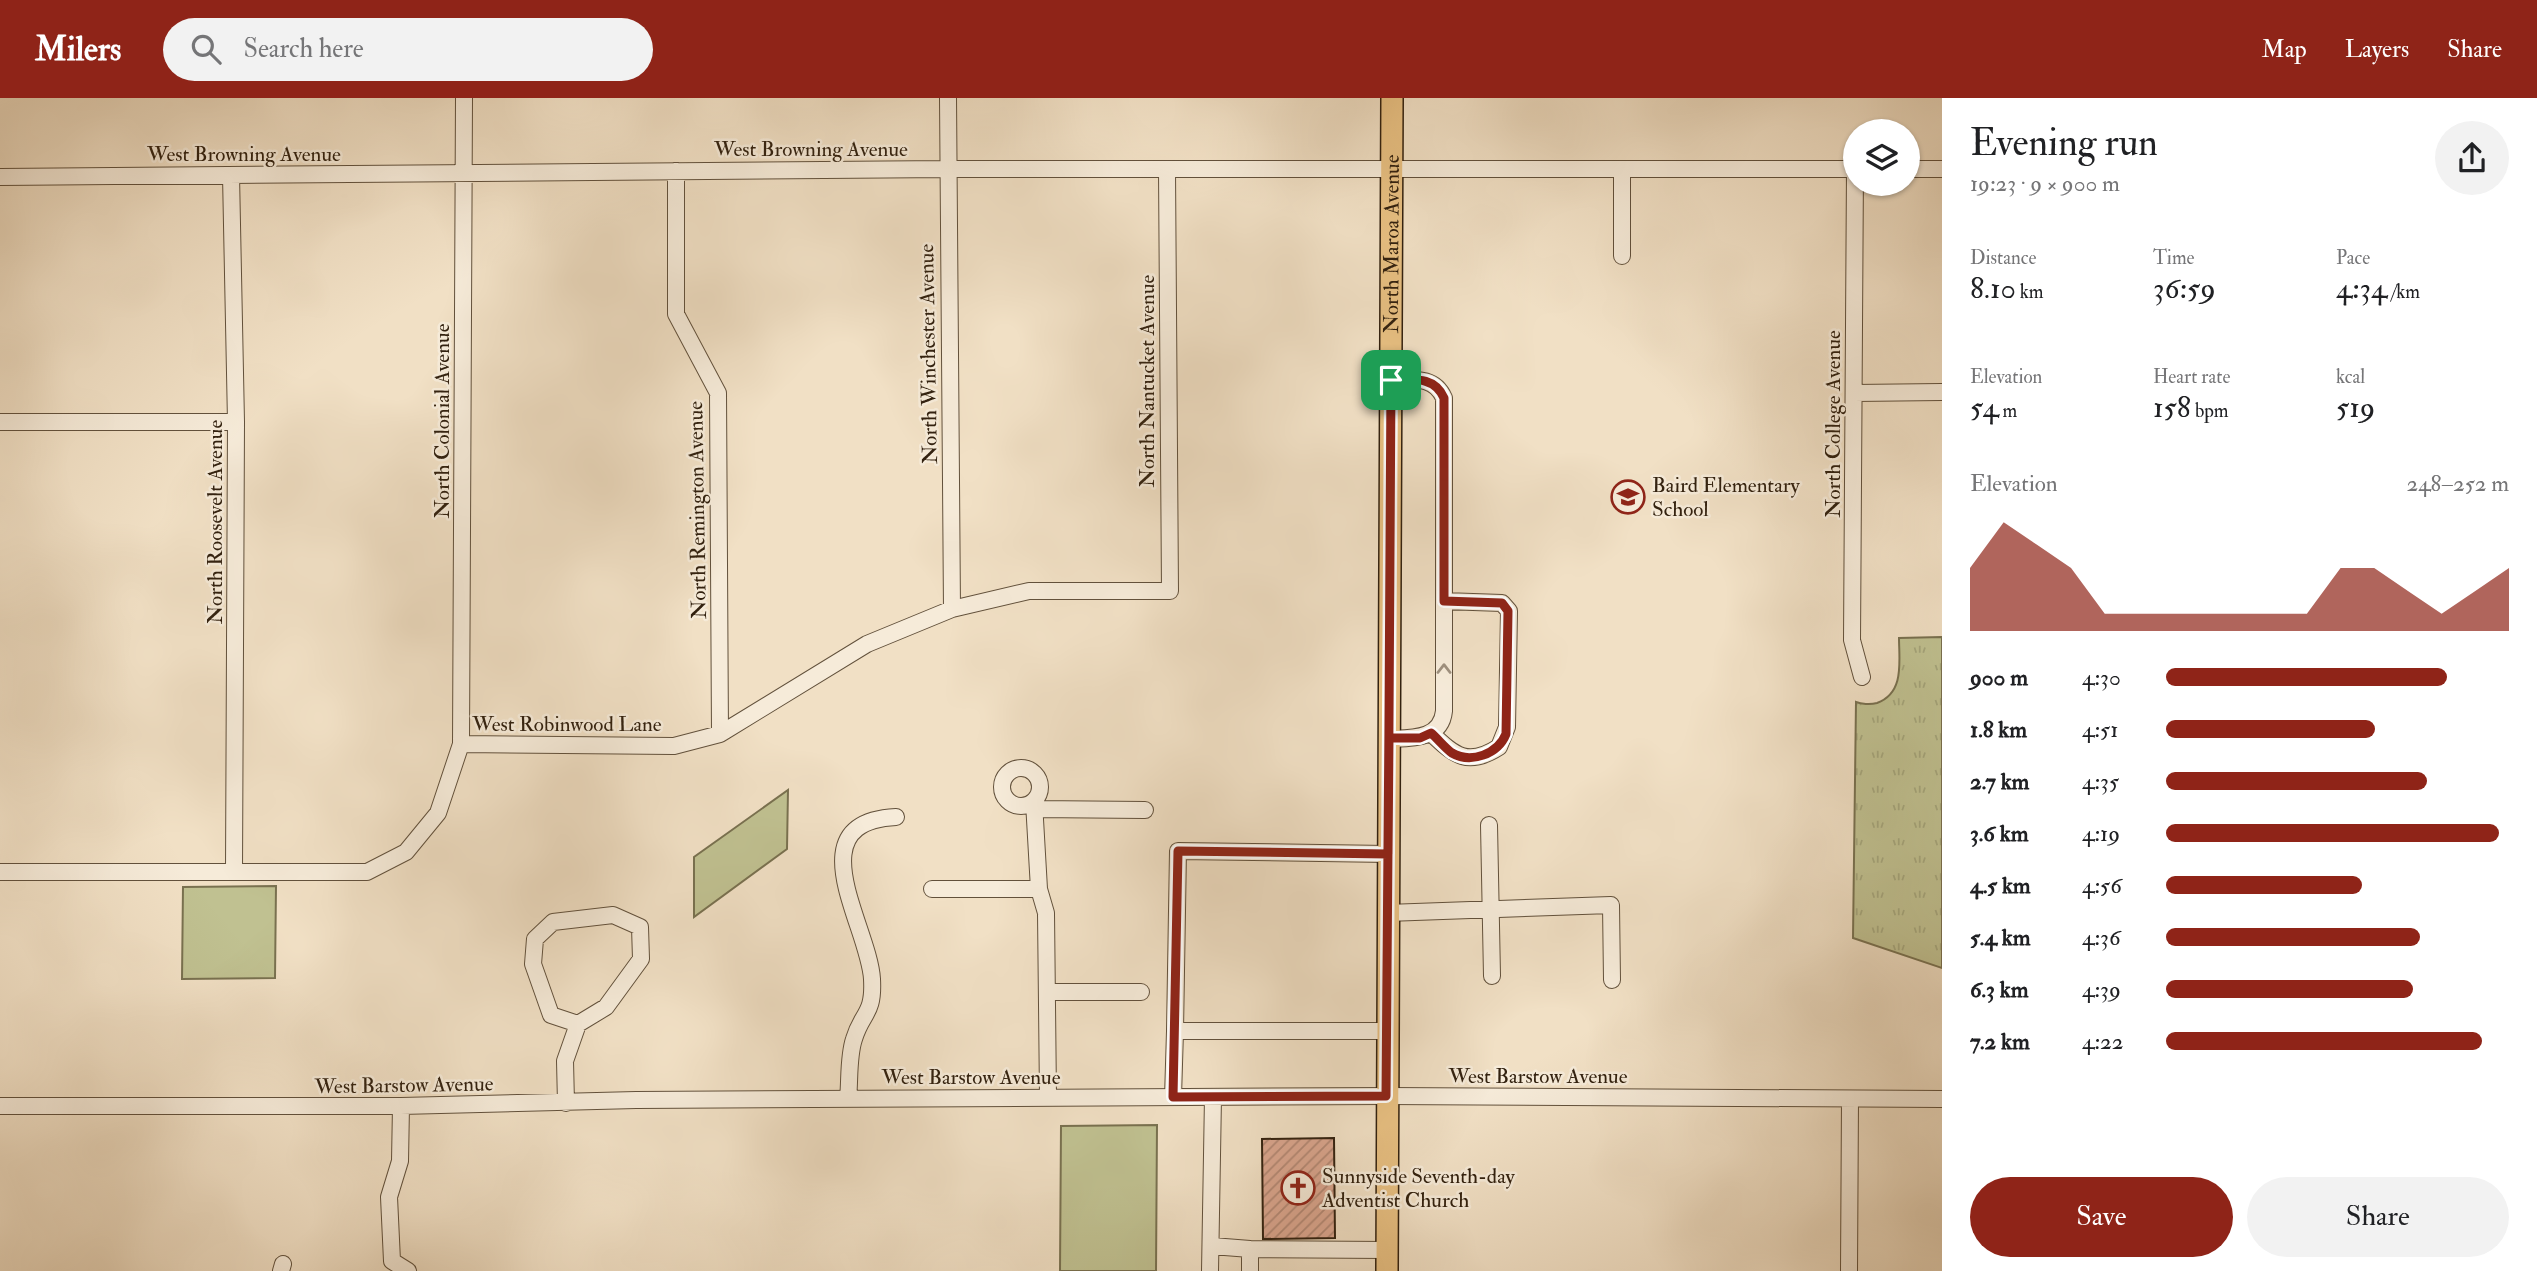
<!DOCTYPE html>
<html lang="en">
<head>
<meta charset="utf-8">
<style>
	:root { --surface:#fff; --page:#f2f2f2; --text:#202124; --muted:#757577; --accent:#8f2418 }
	body { margin:0; font-family:"IM FELL Double Pica",serif; background:var(--page); color:var(--text); height:100vh; display:flex; flex-direction:column; font-size:26px; white-space:nowrap }
	* { box-sizing:border-box; margin:0 }
	p { font-size:23px; color:var(--muted) }
	.icon { flex:none; width:38px; height:38px; fill:none; stroke:currentColor; stroke-width:2; stroke-linecap:round; stroke-linejoin:round }
	.map { position:relative; flex:1; overflow:hidden }
	.drawer { display:flex; flex-direction:column; background:var(--surface); width:595px }
	.drawer>* { flex:none }
	.fabs { position:absolute; left:1843px; top:21px; display:grid; gap:14px }
	.fabs a { display:grid; place-items:center; width:77px; height:77px; border-radius:50%; background:var(--surface); box-shadow:0 2px 5px #0004; font-size:35px }
	.pin { position:absolute; display:grid; place-items:center; width:60px; height:60px; color:#fff; margin:-30px; border-radius:14px; box-shadow:0 4px 10px #0006 }
	.round { display:grid; place-items:center; flex:none; width:74px; height:74px; border-radius:37px; background:var(--page) }
	.head { display:flex; align-items:center; justify-content:space-between; height:119px; padding:0 28px }
	h1 { font-size:38px; font-weight:600; line-height:52px }
	.metrics { display:grid; grid-template-columns:repeat(3,1fr); gap:10px; height:119px; padding:7px 28px }
	.metrics div { display:grid; align-content:center }
	.metrics b { font-size:30px; font-weight:600 }
	.metrics small { font-size:19px; font-weight:400 }
	.metrics p { font-size:19px }
	.chart { height:196px; padding:14px 28px }
	.chart p { display:flex; justify-content:space-between }
	.chart svg { width:100%; height:126px; margin-top:7px; fill:var(--accent); opacity:.7 }
	.button { display:flex; gap:14px; margin-top:auto; padding:14px 28px }
	.button a { flex:1; height:80px; border-radius:42px; background:var(--accent); color:#fff; font-size:28px; font-weight:600; line-height:80px; text-align:center }
	.button a+a { background:var(--page); color:var(--text) }
	ul { padding:0 28px; list-style:none; font-size:23px }
	li { display:grid; grid-template-columns:112px 84px 1fr; align-items:center; height:52px }
	li i { height:18px; border-radius:9px; background:var(--accent) }
	header { display:flex; align-items:center; gap:42px; box-sizing:border-box; height:98px; padding:0 35px; background:var(--accent); color:#fff }
	header strong { font-size:33px }
	nav { display:flex; gap:38px; margin-inline-start:auto; font-size:24px }
	.search { width:490px; height:63px; background:var(--page); display:flex; align-items:center; gap:18px; box-sizing:border-box; padding:0 24px; border-radius:38px; color:var(--muted); font-size:26px }
	main { display:flex; flex:1; min-height:0 }
	.map>svg:first-child { display:block }
	.grass { fill:#c0c191; stroke:#797150; stroke-width:2 }
	.park { fill:url(#park-tufts); stroke:#797150; stroke-width:2 }
	.building { fill:url(#building-hatch); stroke:#32210f; stroke-width:2 }
	.lines { fill:none; stroke-linecap:round; stroke-linejoin:round }
	.minor-casing { stroke:#62513c; stroke-width:18 }
	.major-casing { stroke:#32210f; stroke-width:24 }
	.minor { stroke:#f6ebd9; stroke-width:16 }
	.major { stroke:#e8c082; stroke-width:21 }
	.oneway { stroke:#9e907e }
	.route-casing { stroke:#fff; stroke-width:14 }
	.route { stroke:#8f2418; stroke-width:9 }
	.labels { text-anchor:middle; stroke-width:5; stroke-linejoin:round; paint-order:stroke }
	.street-label { font-size:21px; fill:#32210f; stroke:#f6ebd9 }
	.poi-label { font-size:21px; fill:#32210f; stroke:#f6ebd9; text-anchor:start }
</style>
</head>
<body>
<header>
<strong>Milers</strong>
<div class="search"><svg class="icon" aria-label="search" viewBox="0 0 24 24"><circle cx="10" cy="10" r="6"/><path d="M15 15l6 6"/></svg>Search here</div>
<nav><a>Map</a><a>Layers</a><a>Share</a></nav>
</header>
<main>
<div class="map">
<svg width="1942" height="1173" viewBox="0 0 1942 1173">
	<defs>
		<pattern id="park-tufts" width="24" height="20" patternUnits="userSpaceOnUse" patternTransform="scale(1.75)"><rect width="24" height="20" fill="#c0c191"/><path d="M3 7l-1-3M5 7V3M7 7l1-3M15 17l-1-3M17 17v-4M19 17l1-3" fill="none" stroke="#a5a67c"/></pattern>
		<pattern id="building-hatch" width="6" height="6" patternUnits="userSpaceOnUse" patternTransform="scale(1.75)"><rect width="6" height="6" fill="#dba68f"/><path d="M-1 1l2-2M0 6l6-6M5 7l2-2" fill="none" stroke="#b28773"/></pattern>
	</defs>
	<rect width="100%" height="100%" fill="#f1e0c5"/>
	<filter id="stains"><feTurbulence type="fractalNoise" baseFrequency=".00286" numOctaves="4"/><feColorMatrix values="0 0 0 0 .2 0 0 0 0 .09 0 0 0 0 .02 0 0 0 .5 -.17"/></filter>
	<radialGradient id="worn" r=".72"><stop offset=".6" stop-color="#630" stop-opacity="0"/><stop offset="1" stop-color="#630" stop-opacity=".3"/></radialGradient>
	<!-- grass -->
	<path class="grass" d="M788,692L787,751L694,819V759Z
		M276,788L275,880L182,881L183,789Z
		M1157,1027L1156,1173H1060L1061,1028Z"/>
	<!-- park -->
	<path class="park" d="M1942,539V870L1853,840L1856,604C1861,606 1870,607 1877,605C1905,595 1899,563 1899,540Z"/>
	<!-- building -->
	<path class="building" d="M1334,1040L1335,1140L1263,1141L1262,1041Z"/>
	<g class="lines">
		<defs>
			<path id="minor" d="M948,0L952,511
				M1622,71V158
				M1908,71H1942
				M676,73V216L718,295L720,636
				M231,77L236,324L234,772
				M0,79L947,71H1855L1852,542L1862,579
				M1854,295L1942,294
				M0,324H236
				M1431,635C1455,658 1468,669 1499,649L1507,629L1509,513L1502,505L1444,503
				M1389,641C1411,640 1441,642 1444,613V300C1434,277 1412,282 1391,282
				M461,646L674,648L720,636L867,546L952,511L1029,493H1170L1167,72
				M1002 689a19 19 0 1 1 38 0a19 19 0 1 1-38 0Z
				M1034,704L1039,791L1046,815L1048,999
				M1035,711L1145,712
				M1489,727L1492,878
				M0,774H367L406,754L438,715L461,646L464,0
				M932,791H1039
				M1387,815L1611,807L1612,882
				M613,817L640,829L641,861L606,909L578,926L551,917L533,866L535,841L553,824Z
				M1047,894H1141
				M1386,933H1175L1178,753L1388,756
				M1173,999L1175,933
				M848,1001C850,982 848,959 854,941C862,914 874,917 872,881C869,828 795,724 896,719
				M566,1005L565,963L578,926
				M0,1008H401L636,1002L1386,998L1942,1001
				M401,1008L400,1063L389,1099L392,1163L408,1173
				M1212,1148L1250,1151V1173
				M1250,1151L1387,1152
				M281,1173L283,1166
				M1210,1173L1213,999
				M1849,1173L1850,1001"/>
			<g id="major">
				<path id="s1" d="M1387,1173L1392,0"/>
			</g>
		</defs>
		<!-- minor casing -->
		<use href="#minor" class="minor-casing"/>
		<!-- major casing -->
		<use href="#major" class="major-casing"/>
		<!-- minor -->
		<use href="#minor" class="minor"/>
		<!-- major -->
		<use href="#major" class="major"/>
	</g>
	<!-- one-way arrows -->
	<defs><path id="oneway-chevron" d="M-2-3.5L2.5 0L-2 3.5" fill="none" stroke-width="1.6" stroke-linecap="round" stroke-linejoin="round" transform="scale(1.75)"/></defs>
	<use class="oneway" href="#oneway-chevron" transform="translate(1444 571) rotate(-90)"/>
	<g class="lines">
		<defs>
			<path id="route" d="M1391,282C1389,521 1389,759 1386,998L1173,999L1178,753L1388,756L1389,640H1420L1431,635C1438,641 1445,650 1452,655C1471,666 1498,656 1506,636L1508,513L1502,505L1444,503V300C1434,277 1412,282 1391,282"/>
		</defs>
		<!-- route casing -->
		<use href="#route" class="route-casing"/>
		<!-- route -->
		<use href="#route" class="route"/>
	</g>
	<!-- icons -->
	<defs>
		<symbol id="school-ring" viewBox="-11 -11 22 22"><circle r="9.5" fill="#f6ebd9" stroke="#8f2418" stroke-width="1.5"/><path d="M0-5L7-2L0 1L-7-2ZM-4 1L0 2.5L4 1V4Q0 6-4 4Z" fill="#8f2418"/></symbol>
		<symbol id="church-ring" viewBox="-11 -11 22 22"><circle r="9.5" fill="#f6ebd9" stroke="#8f2418" stroke-width="1.5"/><path d="M-1.2-6h2.4v3.5h3.3v2.4h-3.3V6h-2.4V-.1h-3.3v-2.4h3.3Z" fill="#8f2418"/></symbol>
	</defs>
	<g fill-rule="evenodd">
		<use href="#school-ring" x="1609" y="380" width="38" height="38"/>
		<use href="#church-ring" x="1279" y="1071" width="38" height="38"/>
	</g>
	<g class="labels">
		<!-- street labels -->
		<g class="street-label">
			<text x="811" y="58">West Browning Avenue</text>
			<text x="244" y="63">West Browning Avenue</text>
			<text dy="7" stroke="none"><textPath href="#s1" startOffset="1027">North Maroa Avenue</textPath></text>
			<text transform="translate(928 256) rotate(-91)" y="7">North Winchester Avenue</text>
			<text transform="translate(1147 283) rotate(-90)" y="7">North Nantucket Avenue</text>
			<text transform="translate(442 323) rotate(-90)" y="7">North Colonial Avenue</text>
			<text transform="translate(1833 326) rotate(-90)" y="7">North College Avenue</text>
			<text transform="translate(697 412) rotate(-91)" y="7">North Remington Avenue</text>
			<text transform="translate(215 424) rotate(-90)" y="7">North Roosevelt Avenue</text>
			<text x="567" y="633">West Robinwood Lane</text>
			<text x="1538" y="985">West Barstow Avenue</text>
			<text x="971" y="986">West Barstow Avenue</text>
			<text transform="translate(404 987) rotate(-1)" y="7">West Barstow Avenue</text>
		</g>
		<!-- poi labels -->
		<g class="poi-label">
			<text x="1652" y="394">Baird Elementary<tspan x="1652" dy="24">School</tspan></text>
			<text x="1322" y="1085">Sunnyside Seventh-day<tspan x="1322" dy="24">Adventist Church</tspan></text>
		</g>
	</g>
	<rect width="100%" height="100%" filter="url(#stains)"/>
	<rect width="100%" height="100%" fill="url(#worn)"/>
</svg>
<div class="fabs">
<a><svg class="icon" aria-label="layers" viewBox="0 0 24 24"><path d="M12 4l9 5-9 5-9-5zM3 14l9 5 9-5"/></svg></a>
</div>
<div class="pin" style="left:1391px;top:282px;background:#1e9e55"><svg class="icon" aria-label="arrive" viewBox="0 0 24 24"><path d="M6 21V4h12l-3 4 3 4H6"/></svg></div>
</div>
<section class="drawer">
<div class="head"><div><h1>Evening run</h1><p>19:23 · 9 × 900 m</p></div><a class="round"><svg class="icon" aria-label="share" viewBox="0 0 24 24"><path d="M12 15V3M7 8l5-5 5 5M5 13v7h14v-7"/></svg></a></div>
<div class="metrics">
<div><p>Distance</p><b>8.10<small> km</small></b></div>
<div><p>Time</p><b>36:59</b></div>
<div><p>Pace</p><b>4:34<small> /km</small></b></div>
</div>
<div class="metrics">
<div><p>Elevation</p><b>54<small> m</small></b></div>
<div><p>Heart rate</p><b>158<small> bpm</small></b></div>
<div><p>kcal</p><b>519</b></div>
</div>
<div class="chart"><p><span>Elevation</span>248–252 m</p>
<svg viewBox="0 0 160 44" preserveAspectRatio="none"><path d="M0 44V22L10 6L20 14L30 22L40 38L50 38L60 38L70 38L80 38L90 38L100 38L110 22L120 22L130 30L140 38L150 30L160 22V44z"/></svg>
</div>
<ul>
<li><b>900 m</b>4:30<i style="width:82%"></i></li>
<li><b>1.8 km</b>4:51<i style="width:61%"></i></li>
<li><b>2.7 km</b>4:35<i style="width:76%"></i></li>
<li><b>3.6 km</b>4:19<i style="width:97%"></i></li>
<li><b>4.5 km</b>4:56<i style="width:57%"></i></li>
<li><b>5.4 km</b>4:36<i style="width:74%"></i></li>
<li><b>6.3 km</b>4:39<i style="width:72%"></i></li>
<li><b>7.2 km</b>4:22<i style="width:92%"></i></li>
</ul>
<div class="button"><a>Save</a><a>Share</a></div>
</section>
</main>
</body>
</html>
